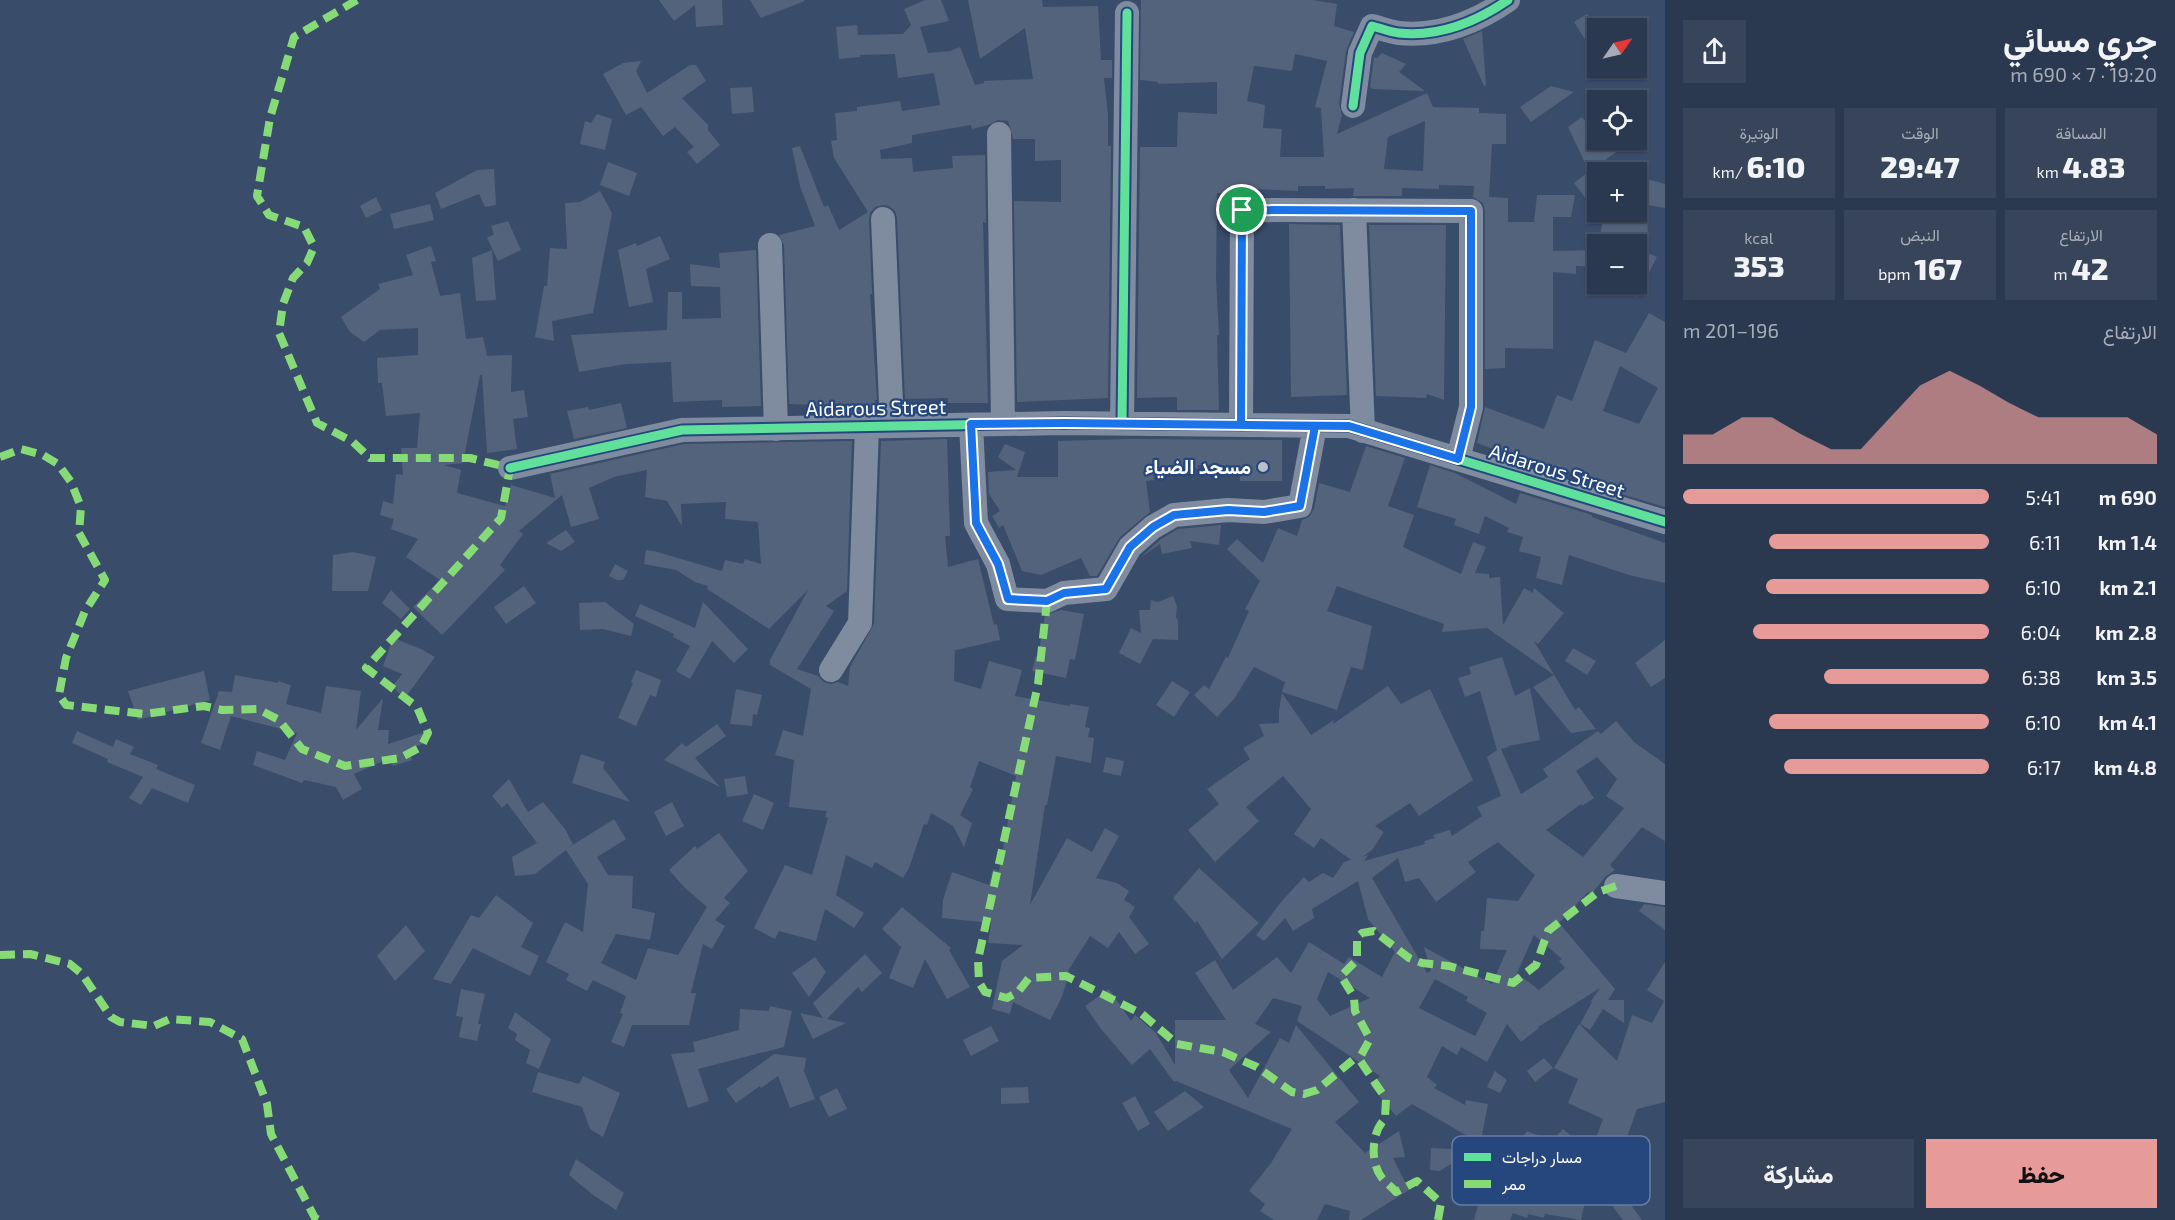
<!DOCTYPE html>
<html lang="ar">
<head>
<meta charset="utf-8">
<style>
	:root { --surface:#2b3950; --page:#37445a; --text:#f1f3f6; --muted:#a6acb7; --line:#475367; --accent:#e69b98 }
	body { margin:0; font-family:"Exo 2",Vazirmatn,sans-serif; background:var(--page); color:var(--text); direction:rtl; height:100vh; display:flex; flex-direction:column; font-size:22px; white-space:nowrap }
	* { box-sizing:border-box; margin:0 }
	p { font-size:20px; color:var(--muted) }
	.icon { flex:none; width:33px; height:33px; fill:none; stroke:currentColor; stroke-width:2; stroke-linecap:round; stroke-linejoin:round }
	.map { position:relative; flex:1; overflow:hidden; direction:ltr }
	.side { display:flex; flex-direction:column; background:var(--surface); width:510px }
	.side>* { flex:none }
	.needle { width:39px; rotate:56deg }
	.tools { position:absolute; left:1587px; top:18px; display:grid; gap:12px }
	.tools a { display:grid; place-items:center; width:60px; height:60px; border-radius:0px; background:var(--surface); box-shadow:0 2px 4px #0004,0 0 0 2px var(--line); font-size:30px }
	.pin { position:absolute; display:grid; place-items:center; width:51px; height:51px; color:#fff; margin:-26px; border:3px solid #fff; border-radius:50%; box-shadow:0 2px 6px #0007 }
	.round { display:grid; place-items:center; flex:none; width:63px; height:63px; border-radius:0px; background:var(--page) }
	.head { display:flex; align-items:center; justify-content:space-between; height:102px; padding:0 18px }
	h1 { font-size:33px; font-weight:800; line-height:45px }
	.figures { display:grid; grid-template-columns:repeat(3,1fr); gap:9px; height:102px; padding:6px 18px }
	.figures div { display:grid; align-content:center; border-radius:0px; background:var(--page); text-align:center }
	.figures b { font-size:30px; font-weight:800 }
	.figures small { font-size:16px; font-weight:400 }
	.figures p { font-size:16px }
	.chart { height:168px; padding:12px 18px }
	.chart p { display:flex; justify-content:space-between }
	.chart svg { width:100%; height:108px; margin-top:6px; fill:var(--accent); opacity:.7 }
	.cta { display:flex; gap:12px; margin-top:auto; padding:12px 18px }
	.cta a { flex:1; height:69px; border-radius:0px; background:var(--accent); color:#111; font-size:24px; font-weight:800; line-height:69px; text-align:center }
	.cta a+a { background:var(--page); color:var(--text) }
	ul { padding:0 18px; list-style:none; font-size:20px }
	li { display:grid; grid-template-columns:96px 72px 1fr; align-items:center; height:45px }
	li i { height:15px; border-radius:8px; background:var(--accent) }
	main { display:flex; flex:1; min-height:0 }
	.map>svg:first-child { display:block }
	.building { fill:#54637c; fill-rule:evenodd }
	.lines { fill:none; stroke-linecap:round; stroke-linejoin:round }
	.minor { stroke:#7f8ca0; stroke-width:24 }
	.quiet { stroke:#86db77; stroke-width:8; stroke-dasharray:15 8; stroke-linecap:butt }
	.cycleway-casing { stroke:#25477e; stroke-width:13 }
	.cycleway { stroke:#60e19b; stroke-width:9 }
	.route-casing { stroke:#fff; stroke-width:12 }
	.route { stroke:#1a73e8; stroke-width:8 }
	.poi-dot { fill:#bac0cb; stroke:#25477e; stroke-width:2 }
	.labels { text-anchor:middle; stroke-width:4.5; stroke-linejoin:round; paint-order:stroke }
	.street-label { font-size:20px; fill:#fff; stroke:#25477e }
	.poi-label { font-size:20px; font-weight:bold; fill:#fff; stroke:#25477e; text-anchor:end }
	.key { fill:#25477e; stroke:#667ea5; stroke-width:1.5 }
	.key-label { font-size:16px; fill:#fff }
</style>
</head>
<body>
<main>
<section class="side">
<div class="head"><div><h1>جري مسائي</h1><p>19:20 · 7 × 690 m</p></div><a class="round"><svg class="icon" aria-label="share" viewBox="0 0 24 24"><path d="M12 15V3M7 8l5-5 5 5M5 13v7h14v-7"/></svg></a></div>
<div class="figures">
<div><p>المسافة</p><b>4.83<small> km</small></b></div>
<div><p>الوقت</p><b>29:47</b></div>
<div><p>الوتيرة</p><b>6:10<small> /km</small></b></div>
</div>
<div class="figures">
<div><p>الارتفاع</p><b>42<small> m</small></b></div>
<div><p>النبض</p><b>167<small> bpm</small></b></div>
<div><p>kcal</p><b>353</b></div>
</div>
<div class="chart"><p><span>الارتفاع</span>196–201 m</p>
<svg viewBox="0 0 160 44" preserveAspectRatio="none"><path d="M0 44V32L10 32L20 25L30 25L40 32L50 38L60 38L70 25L80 12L90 6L100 12L110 19L120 25L130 25L140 25L150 25L160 32V44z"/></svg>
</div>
<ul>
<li><b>690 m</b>5:41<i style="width:100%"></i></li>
<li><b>1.4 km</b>6:11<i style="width:72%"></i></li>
<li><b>2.1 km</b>6:10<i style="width:73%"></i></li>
<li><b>2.8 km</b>6:04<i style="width:77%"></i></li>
<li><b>3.5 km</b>6:38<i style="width:54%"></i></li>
<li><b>4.1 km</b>6:10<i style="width:72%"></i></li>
<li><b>4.8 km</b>6:17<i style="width:67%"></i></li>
</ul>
<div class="cta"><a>حفظ</a><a>مشاركة</a></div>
</section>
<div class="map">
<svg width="1665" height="1220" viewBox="0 0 1665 1220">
	<rect width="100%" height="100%" fill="#394c6a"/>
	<!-- building -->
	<path class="building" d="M659,0H722L723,25L696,27L695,5L674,21Z
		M750,0H804L805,1L761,18Z
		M925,0H941L949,21L920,27L928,53L950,51L960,47L975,85L984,83V81L1033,79L1025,28L980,59L968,0H1042L1043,7L1098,6L1101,60H1112V78H1104L1108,115V146H1111L1108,398L1017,402L1014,201L1061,202V160L1035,161V139H1013L1008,121L998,120L988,125L972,129L971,125L912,135V143L880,150L881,159L912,158L913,172L953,168L952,156L985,155L986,223L983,222L988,403H948V398L905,399L897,218L895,211L889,206L883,205L875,207L870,213L869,220L872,294H870L877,400H875V412L816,413V405L789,404L784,245L779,235L815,226L800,186L792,148L800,146L824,207L828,205L839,230L868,212L834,158L831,141L837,140L835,113L857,111V107L900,101L902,111L940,105L934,73L898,78L895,54L860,55V57L839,59L836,27L857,25L858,35L903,34L911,25L904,9Z
		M1141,0H1313L1337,4L1334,26L1354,32L1346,51L1339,104L1342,115L1337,134L1427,93L1433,107L1479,108V113L1506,114V144H1492L1489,197L1508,198V222H1534L1537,195H1575L1571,217H1553V251L1598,250V267L1576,266V274L1553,272V349L1505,348V368L1485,369V211L1483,203L1473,197L1474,186L1439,185V189L1402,188V196H1353L1354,188L1325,189V186H1298V191L1252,189V196L1217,193L1216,278L1219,335H1217L1219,410H1177V397L1137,398L1140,147H1177L1178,112L1217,114V82L1158,84V82L1140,80ZM1295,54L1327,61L1315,107L1321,108L1324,157H1280L1282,129L1263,128L1265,105L1247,101L1254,66L1292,71ZM1425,121L1423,171L1384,169L1388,137Z
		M1587,14L1598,30V60L1574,22Z
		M1482,31L1486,85L1484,86L1463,39Z
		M1382,53L1406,64L1399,72L1425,91L1373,89L1370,87L1374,57L1377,58Z
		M641,61L636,71L647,93L690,65H696L706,81L682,98L708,125V130L720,145L697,164L687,152L694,147L675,127L663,136L641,107L626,115L603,74L623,63Z
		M1551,86L1574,92L1531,122L1520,107Z
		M752,87L754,112L732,114L730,88Z
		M597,114L612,119L605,150L580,144L585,121L591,123Z
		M1582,117L1588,125L1598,118V140H1633L1598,165V197L1589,203L1574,183L1596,166L1589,171L1568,127Z
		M608,162L637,173L629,196L600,185Z
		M494,169L496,205L485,207L479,194L441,209L435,193L477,170Z
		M1636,176L1665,184V208L1636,203Z
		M600,191L612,213L593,313L552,321L554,341L535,337L544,286H547L550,248L567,249L565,203L580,202Z
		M376,197L382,210L366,218L360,206Z
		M430,204L434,220L394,229L390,214Z
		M1604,212L1647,213L1648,239L1599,243Z
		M508,221L521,250L498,261L487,238L494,234L491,226Z
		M1289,224L1340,225L1347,395L1291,397Z
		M1369,225H1446L1444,400L1427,394L1426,398L1376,396Z
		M660,236L670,259L646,269L653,302L629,307L618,250L636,243L637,246Z
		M431,246L436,261L431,262L440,296L460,293L466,339L483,337L487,356L512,355L511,392L524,390L528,417L513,419L517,449L487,453L482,375H480L463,463L444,465L461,470L457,493L505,506L511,485L555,498L550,474L684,444L852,441L847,591L826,606L834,611L797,669L818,676L824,682L831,684L838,682L848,686L850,667L874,624L881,441L947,439L950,536H945L948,567L978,559L994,625L997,624L1000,640L952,651H955L954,681L981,689L989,661L1022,670L1015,696L1070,706V704L1089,707L1085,727L1090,728L1088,737L1094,738L1091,763L1056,756L1047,805H1045L1030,905L1067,838L1092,852L1105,828L1119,836L1096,878L1117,883L1129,891L1124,900L1135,907L1129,917L1149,944L1135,954L1119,932L1108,948L1090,936L1068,971L1070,972L1061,999L1050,1020L1013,1002L1010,1014L992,1009L1002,961L1023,945L988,943L991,923L942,918L943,900L952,872L989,885L993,869L999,871L1016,776L979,761L970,787L973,789L960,815L972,823L964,847L953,826L931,813L927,825L924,824L909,868L903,878L875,862L872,868L846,855L836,895L864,913L854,928L825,909L816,941L779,931L775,939L754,928L785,865L812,875L828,818L825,817L827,811L789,807L794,760L775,755L783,730L803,736L811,689L770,665V660L808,590L769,629L707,589L708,586L695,582L676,570L644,564L646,550L654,551L722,571L725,560L743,564L745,559L761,564L758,522L725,519L726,502L681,504L682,526L667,501L645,497L647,470L614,477L589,488L599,519L571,527L562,495L519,531L523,534L500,565L505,570L442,635L413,607L440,580L406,557L418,539L391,529L394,519L380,515L383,501L393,504L396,474L403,475L401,448H417L420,413L386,416L382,383H378L377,358L418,355V328L380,330L364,342L350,332L341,317L380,289L378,284L413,275L406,255Z
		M1636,248L1657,257L1636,298Z
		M492,250L496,300L476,301L472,258Z
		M756,250L761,406L722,407V400L673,402L671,362L626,364L579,372L571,335L667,330L668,292H682V319L721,318L720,287L691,286L690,264L720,268L719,253Z
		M1649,313L1665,322V507L1611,491L1597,480L1550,466L1549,470L1477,443L1485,407L1544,429L1557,395L1572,401L1595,340L1626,353ZM1620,366L1658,388L1639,424L1603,411Z
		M621,403L627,428L574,439L567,411L588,407L589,410Z
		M1129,439L1282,440V481H1240L1239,466L1198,465V469L1153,467L1154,480L1146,481L1150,512L1120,537L1097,576H1090L1081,558L1041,575L1022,571L1003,525L999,528L992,516L1000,511L989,494L988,472L1016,470L998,457L1005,444L1025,452L1017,477H1058V441Z
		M1366,446L1405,458L1388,506L1414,515L1403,547L1461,574L1473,542L1486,547L1475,573L1489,574V578L1500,577L1503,625L1524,588L1533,593L1534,588L1564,613L1538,644L1534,641L1575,710L1579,707L1596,729L1571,733L1533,687L1554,675L1487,628L1442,632L1444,624L1337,586L1327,611L1372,626L1363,670L1351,667L1337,710L1282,692L1285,682L1254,667L1234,699L1217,717L1194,695L1204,685L1209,689L1226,657L1228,658L1249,611L1245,609L1260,581L1227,549L1237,539L1263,563L1278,528L1297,536L1302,520L1309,517L1314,509L1319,483L1350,492Z
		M1430,465L1455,473L1516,504L1520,493L1592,515V517L1665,543V583L1629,575L1569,555L1562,585L1536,578L1541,557L1519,551L1523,537L1507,532L1509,528L1485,516L1479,534L1454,525L1456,519L1417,507Z
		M1221,525L1219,545L1190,541L1192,548L1162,554L1160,544L1140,558L1161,539L1178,529Z
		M566,530L575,542L561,551L546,543Z
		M353,552L376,557L368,591H332L333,555Z
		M615,564L628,571L623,580H617L609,576Z
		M524,586L536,603L506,624L494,607Z
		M391,590L410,609L401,619L382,603Z
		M1173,596L1177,606L1176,617L1178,621V640L1153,639L1140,664L1119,653L1131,628L1141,633L1139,610H1150L1151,600L1158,602Z
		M605,602L634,624L631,636L603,629L580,630L579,603Z
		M703,602L748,649L734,663L712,641L690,679L676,671L690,646L673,637L674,634L635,616L640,604L695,628Z
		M1061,610L1084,614L1075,660L1070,659L1066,678L1032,671L1036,656L1038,657L1045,615Z
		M393,638L421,649L435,657L405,698L392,687L402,674L383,666Z
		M1665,640V678L1651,687L1635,663Z
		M1573,648L1596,661L1587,675L1565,661Z
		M1502,657L1515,696L1530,688L1540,740L1508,746L1509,747L1501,749L1521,794L1548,777L1543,769L1598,731L1601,734L1616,721L1634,742L1665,764V841L1642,827L1610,865L1615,870L1605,877L1591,895L1588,892L1559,923L1615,989L1608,1000H1624V1023L1603,1009L1590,1030L1580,1024L1592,1002L1591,1001L1600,988L1538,1027L1539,1028L1521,1042L1507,1024L1487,1062L1461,1047L1457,1055L1442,1046L1427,1077L1437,1085L1434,1088L1465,1105L1466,1100L1488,1104L1481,1140L1471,1138L1412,1104L1396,1116L1371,1086L1380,1076L1297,1021L1302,1006L1273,998L1255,1024L1271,1032L1229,1070L1248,1098L1280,1038L1289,1043L1296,1025L1359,1102L1335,1122L1365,1153L1399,1131L1405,1157L1393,1158L1409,1190L1361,1220H1349L1350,1211L1325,1204L1317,1220H1274L1260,1211L1265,1204L1249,1191L1271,1163L1292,1129L1176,1081L1174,1082L1150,1049L1132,1065L1101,1029L1085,1006L1109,989L1131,1021L1135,1015L1156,1033L1175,1065V1020H1226L1195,973L1215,960L1233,990L1277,957L1291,973L1309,942L1344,964L1349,957L1382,977L1395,952L1368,919L1358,881L1312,909L1314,918L1293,931L1285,918L1264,941L1256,935L1281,902L1304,877L1309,882L1323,873L1333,878L1344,862L1351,860L1321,838L1314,848L1294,834L1311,809L1283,776L1246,807L1259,821L1215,862L1188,830L1219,804L1207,789L1250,759L1243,748L1264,736L1259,724L1279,723V710L1282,693L1311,735L1334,720L1333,724L1388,686L1401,704L1430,689L1473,780L1419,816L1410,803L1375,826L1384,832L1372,850L1362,857L1368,855L1364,861L1425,844L1424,841L1435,838L1433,835L1450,830L1452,836L1482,816L1477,807L1501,796L1487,757L1497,750L1480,691L1465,697L1458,678L1471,674L1469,667ZM1597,757L1617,779L1606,796L1624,808L1583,857L1546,830L1581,804L1582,806L1594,798L1576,771ZM1498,842L1535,875L1518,901L1487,898L1484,931H1481L1480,949L1507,950L1492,984L1424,947L1431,971L1427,973L1372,878L1398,858L1405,882L1419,878L1436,902L1476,872L1468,862ZM1534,935L1562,959L1559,961L1565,968L1539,990L1517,973ZM1328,972L1370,998L1330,1016L1317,999ZM1435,979L1468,997L1466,1001L1487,1013L1475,1036L1419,1008Z
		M636,670L661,680L656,697L650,695L636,726L618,718L633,683L631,682Z
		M204,671L210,700L138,720L128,691Z
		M235,675L278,683V681L291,685L286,704L321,713L326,686L361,691L356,730L383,698L378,730H389L388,744L422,733L426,742L409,750L412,760L393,766L390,758L354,774L362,789L343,800L336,787L304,780L302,783L253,765L257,751L285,760L297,733L231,716L220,750L201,743L219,691L232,692Z
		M1172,681L1190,692L1174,717L1156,705Z
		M736,689L762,695L757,715L753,714L752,726L730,724Z
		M717,724L726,736L695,758L720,787L664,760L682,743L686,747Z
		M77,731L113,747L116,739L134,747L130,754L158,765L156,769L195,785L188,803L152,788L141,805L129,798L143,777L107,762L108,759L72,743Z
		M581,754L605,762L603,768L630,802L572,783Z
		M1106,757L1124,761L1121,776L1103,772Z
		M745,776L748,794L727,797L724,779Z
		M509,779L528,812L543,802L565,829L573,844L568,848L614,819L626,839L597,857L608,875L633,876L632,908L655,913L650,940L616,934L601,963L636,980L648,948L678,955L707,907L684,887L669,870L695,846L697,849L719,833L738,858L748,871L724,898L730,903L715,920L725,926L712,949L703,944L691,993H696L689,1025H632L624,1047L611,1042L623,1014L620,1013L626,996L593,980L587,991L566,980L569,974L546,962L565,922L583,932L588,884L566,850L535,874L515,876L512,857L537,843L507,803L502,808L492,796Z
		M754,794L774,803L763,830L742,821Z
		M672,802L684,826L666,836L654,812Z
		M1199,868L1259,923L1222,959L1197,921L1195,923L1173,898Z
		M496,895L533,923L521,947L539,956L530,976L473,948L451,984L433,979L471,915L479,918Z
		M1644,904L1665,907V930L1639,911Z
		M902,907L951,948L949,950L970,987L947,999L925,959L913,988L889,978L901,947L882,929Z
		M406,925L425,951L395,981L377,956Z
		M865,954L882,973L862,992L858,987L827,1019L846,1023L813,1039L800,1013L823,1018L813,1003Z
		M815,957L826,972L809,997L792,973Z
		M1665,962V1102L1637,1109L1626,1140L1622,1139L1611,1163L1590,1154L1603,1119L1568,1103L1578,1079L1554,1068L1579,1024L1617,1061L1632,1015L1652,1023L1664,1001L1647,990Z
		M461,989L485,994L478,1024H481L477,1041L459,1037L463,1017L456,1016Z
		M770,1006L792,1011L784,1047L698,1069L709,1101L688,1108L671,1054L695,1052L693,1042L739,1030L740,1009L769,1011Z
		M515,1012L551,1039L539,1069L526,1063L530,1050L515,1040L517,1034L508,1028Z
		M991,1026L999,1041L971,1056L963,1040Z
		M774,1054L806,1058L804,1071L815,1099L790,1108L778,1076L761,1088L760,1086L736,1103L726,1089Z
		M1544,1058L1553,1068L1535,1082L1527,1071Z
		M1495,1071L1507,1080L1500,1093L1487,1087Z
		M538,1072L579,1084L583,1076L620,1093L603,1137L590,1129L582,1107L532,1092Z
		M1028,1087L1029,1103L1001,1104V1088Z
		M837,1088L847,1109L829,1117L819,1097Z
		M1185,1091L1204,1107L1168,1131L1154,1112Z
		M1135,1096L1150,1124L1138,1131L1122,1103Z
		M1563,1129L1586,1149L1554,1181L1588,1188L1581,1220L1545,1214L1544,1218L1528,1214L1527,1218L1513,1213L1510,1220H1474L1481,1194L1455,1186L1459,1173L1498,1184L1508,1159L1527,1131L1552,1141Z
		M1431,1148L1473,1150L1440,1171L1430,1170Z
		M576,1159L624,1193L616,1210L593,1195L569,1175Z
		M1620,1190L1642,1220H1623L1610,1203V1198Z"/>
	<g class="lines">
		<!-- minor -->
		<path class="minor" d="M1353,106L1360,53L1372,26C1380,28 1390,32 1399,33C1438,37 1476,22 1508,0
			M999,134L1003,424
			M1354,210L1363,431
			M883,219L892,426
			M770,245L776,429
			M1122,423L1127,13
			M971,425L976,523L998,564L1007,599L1047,601L1064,593L1106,589L1130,547L1153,527L1174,515L1228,510L1264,512L1300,506L1315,426
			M1241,425L1242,210L1471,211V407L1458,459
			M510,468L682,430L1064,423L1349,426L1665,522
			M831,670L860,623L867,427
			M1616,886L1665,893"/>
		<!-- quiet -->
		<path class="quiet" d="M0,457L21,449L43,455L58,464L71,482L81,507L79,533L105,580L85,611L66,658L59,695L66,705L144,714L204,706L222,710L258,709L279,720L302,749L345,766L400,758L421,747L428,733L417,707L366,668L501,518L510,468L470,458H370L353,442L317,423L279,333L283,304L293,278L307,263L314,247L304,227L269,215L257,196L270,118L294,37L357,0
			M1047,601L1038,684L978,960L979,982L985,992L1007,998L1018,992L1029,978L1066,976L1142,1014L1177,1044L1223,1052L1257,1067L1292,1092L1304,1094L1317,1090L1354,1059H1359
			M0,955L30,954L70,964L82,974L111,1017L120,1022L154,1026L170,1019L210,1022L242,1039L267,1104L271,1134L315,1218L319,1220
			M1438,1220L1441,1203L1417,1181L1396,1192C1392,1187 1386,1183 1382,1178C1370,1163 1371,1132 1385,1119L1386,1099L1359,1059L1370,1039L1355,1011L1354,997L1341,976L1357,960V937L1362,933L1374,931L1409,958L1422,963L1449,966L1513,983L1536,965L1548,931L1598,892L1616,886"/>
		<defs>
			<path id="cycleway" d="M1353,106L1360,53L1372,26C1380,28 1390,32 1399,33C1438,37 1476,22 1508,0
				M1122,423L1127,13
				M510,468L682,430L1064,423L1349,426L1665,522"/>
		</defs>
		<!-- cycleway casing -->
		<use href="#cycleway" class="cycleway-casing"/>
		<!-- cycleway -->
		<use href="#cycleway" class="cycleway"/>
	</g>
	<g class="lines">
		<defs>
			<path id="route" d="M1242,210L1241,425L1315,426L1300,506L1264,512L1228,510L1174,515L1153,527L1130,547L1106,589L1064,593L1047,601L1008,599L998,564L976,523L971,424L1064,423L1349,426L1458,459L1471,407V211L1242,210"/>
		</defs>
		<!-- route casing -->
		<use href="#route" class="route-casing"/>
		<!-- route -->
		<use href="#route" class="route"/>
	</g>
	<!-- markers -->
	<circle class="poi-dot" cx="1263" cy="467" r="6"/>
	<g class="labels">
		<!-- street labels -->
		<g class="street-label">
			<text transform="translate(876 408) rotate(-1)" y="7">Aidarous Street</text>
			<text transform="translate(1557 471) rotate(17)" y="7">Aidarous Street</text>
		</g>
		<!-- poi labels -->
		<g class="poi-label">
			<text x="1251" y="474">مسجد الضياء</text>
		</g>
	</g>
	<!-- legend -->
	<rect x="1452" y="1136" width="198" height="69" rx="9" class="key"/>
	<rect x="1464" y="1153" width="27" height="8" fill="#60e19b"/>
	<rect x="1464" y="1180" width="27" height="8" fill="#86db77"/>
	<g class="key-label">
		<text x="1502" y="1163">مسار دراجات</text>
		<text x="1502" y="1190">ممر</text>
	</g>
</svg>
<div class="tools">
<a><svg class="needle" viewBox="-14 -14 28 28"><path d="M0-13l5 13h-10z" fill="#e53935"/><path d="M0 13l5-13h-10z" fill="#a6acb7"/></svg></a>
<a><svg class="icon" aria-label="locate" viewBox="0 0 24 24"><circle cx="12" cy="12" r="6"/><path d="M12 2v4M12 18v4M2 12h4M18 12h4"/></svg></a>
<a>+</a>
<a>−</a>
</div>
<div class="pin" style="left:1242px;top:210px;background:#1e9e55"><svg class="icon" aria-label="arrive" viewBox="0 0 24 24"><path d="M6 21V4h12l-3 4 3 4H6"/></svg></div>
</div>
</main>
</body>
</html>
